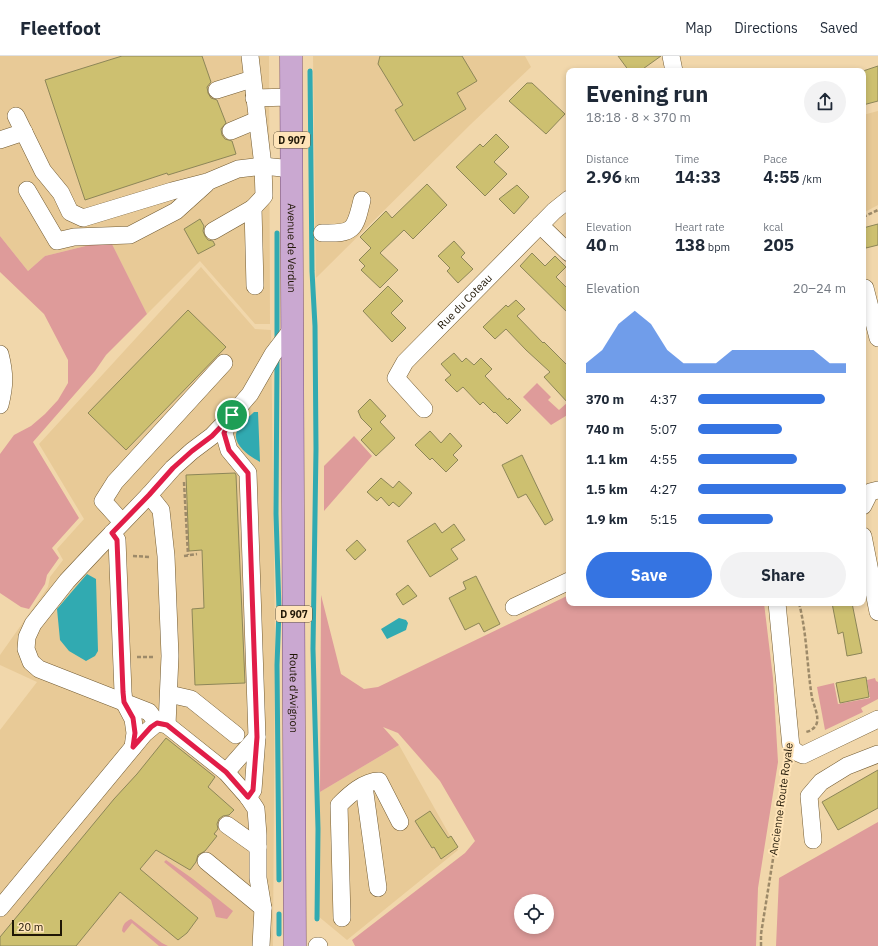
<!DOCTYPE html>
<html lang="en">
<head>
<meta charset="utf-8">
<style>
	:root { --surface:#fff; --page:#f2f2f3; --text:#1f2937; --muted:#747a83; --line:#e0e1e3; --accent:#3574e2 }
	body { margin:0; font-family:"IBM Plex Sans",sans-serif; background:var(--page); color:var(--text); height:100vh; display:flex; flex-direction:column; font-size:15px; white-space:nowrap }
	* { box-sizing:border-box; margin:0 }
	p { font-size:13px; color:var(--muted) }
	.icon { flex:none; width:22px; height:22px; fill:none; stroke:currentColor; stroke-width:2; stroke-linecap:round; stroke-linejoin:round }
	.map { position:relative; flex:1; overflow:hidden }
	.side { position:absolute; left:566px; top:12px; width:300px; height:538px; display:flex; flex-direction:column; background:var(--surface); border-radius:8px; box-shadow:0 2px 6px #0003 }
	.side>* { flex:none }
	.buttons { position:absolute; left:514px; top:838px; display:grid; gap:8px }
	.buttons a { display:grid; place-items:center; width:40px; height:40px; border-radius:50%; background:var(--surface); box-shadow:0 2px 6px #0003; font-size:20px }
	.scale { position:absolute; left:12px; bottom:10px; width:50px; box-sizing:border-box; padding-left:4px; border:2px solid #201706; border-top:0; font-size:11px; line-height:14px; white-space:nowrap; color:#201706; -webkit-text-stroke:3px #ffe4b8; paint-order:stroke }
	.pin { position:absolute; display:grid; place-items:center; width:34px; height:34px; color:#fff; margin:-17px; border:2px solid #fff; border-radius:50%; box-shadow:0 1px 4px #0007 }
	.round { display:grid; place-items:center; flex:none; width:42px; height:42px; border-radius:21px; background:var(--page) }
	.head { display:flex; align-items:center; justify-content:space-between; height:68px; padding:0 20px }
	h1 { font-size:22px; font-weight:800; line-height:30px }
	.metrics { display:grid; grid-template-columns:repeat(3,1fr); gap:6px; height:68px; padding:4px 20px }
	.metrics div { display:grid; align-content:center }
	.metrics b { font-size:17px; font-weight:800 }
	.metrics small { font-size:11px; font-weight:400 }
	.metrics p { font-size:11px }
	.chart { height:112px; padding:8px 20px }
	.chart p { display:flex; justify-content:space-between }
	.chart svg { width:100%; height:72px; margin-top:4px; fill:var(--accent); opacity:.7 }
	.cta { display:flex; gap:8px; margin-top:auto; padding:8px 20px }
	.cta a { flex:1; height:46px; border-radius:24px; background:var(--accent); color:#fff; font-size:16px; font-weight:800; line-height:46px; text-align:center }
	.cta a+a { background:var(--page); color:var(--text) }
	ul { padding:0 20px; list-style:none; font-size:13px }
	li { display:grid; grid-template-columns:64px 48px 1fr; align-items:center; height:30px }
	li i { height:10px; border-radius:5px; background:var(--accent) }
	header { display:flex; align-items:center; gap:24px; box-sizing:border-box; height:56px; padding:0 20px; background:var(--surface); border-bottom:1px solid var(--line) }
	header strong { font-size:19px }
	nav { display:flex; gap:22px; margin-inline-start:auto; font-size:14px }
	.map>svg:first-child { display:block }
	.built { fill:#e8ca97 }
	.green { fill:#de9b9a; fill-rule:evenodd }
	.water { fill:#31aab1 }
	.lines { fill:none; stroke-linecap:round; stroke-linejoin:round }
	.stream { stroke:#31aab1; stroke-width:5 }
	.building { fill:#cdc070; stroke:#8d8658 }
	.minor-casing { stroke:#725b32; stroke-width:18 }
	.major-casing { stroke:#775076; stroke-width:23 }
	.path { stroke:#9d8a69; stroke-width:2.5; stroke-dasharray:4 2; stroke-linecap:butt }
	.minor { stroke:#fff; stroke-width:17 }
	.major { stroke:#caa8d1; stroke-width:22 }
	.route-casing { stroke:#fff; stroke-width:8 }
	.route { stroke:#e11d48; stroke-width:5 }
	.labels { text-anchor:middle; stroke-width:4; stroke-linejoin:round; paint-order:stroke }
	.shield { fill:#ffe4b8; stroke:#63543b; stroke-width:1 }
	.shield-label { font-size:10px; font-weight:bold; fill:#201706 }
	.street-label { font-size:11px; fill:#201706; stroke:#ffe4b8 }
</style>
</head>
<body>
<header>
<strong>Fleetfoot</strong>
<nav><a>Map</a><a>Directions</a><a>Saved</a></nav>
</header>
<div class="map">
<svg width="878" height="890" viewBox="0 0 878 890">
	<rect width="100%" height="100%" fill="#f1d7ab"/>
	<!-- built -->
	<path class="built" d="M0,0H269L270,268H255L200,205L147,258L110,184L45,200L28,215L0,180Z
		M313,0H525L531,11L471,68L316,222Z
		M878,55V149L863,157V59Z
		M201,211L255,273L271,274L275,583L273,890H0V674L37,626L0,609V599L48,531L50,521L63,504L57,493L84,463L39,388Z
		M399,689L458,794L347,884L318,860L320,736Z"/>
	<!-- green -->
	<path class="green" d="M0,180L28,215L45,200L110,184L147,258L106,299L95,315L33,386L79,462L52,492L59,502L47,519L45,528L29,553L21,551L0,537V398L14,379L31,370L45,358L58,344L68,327V304L44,258L0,216Z
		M537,327L551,341L548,344L559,354L568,346H569V358L551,369L523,341Z
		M354,380L372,400L324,455V410Z
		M321,539L341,618L364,633L378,631L569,539V547H764L773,622L778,706L758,832L756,890H355L352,884L465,797L475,785L440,725L398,677L383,671L399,689L320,736ZM521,845H547V871H521Z
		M875,622L876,625L878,626V643L861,652L863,656L825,674L817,631L834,627L838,648L870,642L867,624Z
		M878,766V890H776L779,822Z
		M166,804L193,823L233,855L227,863L216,861L211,844L164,806Z
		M131,863L162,887L168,890H159L132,867L124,877L122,875C123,868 125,866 131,863Z"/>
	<!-- water -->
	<path class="water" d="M254,356H258L260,406C250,401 231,388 237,375C240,368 249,361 254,356Z
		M87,518L96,523L98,595L95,600L86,605L69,595L60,584L57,553Z
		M399,562L406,564L408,567L406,574L387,583L381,573Z"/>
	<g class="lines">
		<!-- stream -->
		<path class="stream" d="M310,15L312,215L315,270L316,393L313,593L318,773L317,863
			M277,285V177
			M277,303L276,458L279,554L277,609L279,824
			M279,858V878"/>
	</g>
	<!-- building -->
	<path class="building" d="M122,0H202L211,26L207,31L208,37L211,42L217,44L226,67L221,73L222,79L225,83L232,85L236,98L168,119L167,117L85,144L45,24Z
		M380,0H462L477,25L457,37L466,53L414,85L395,54L403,49L378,8Z
		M618,0H661L640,15H629Z
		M878,10V45L863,49V15Z
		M527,27H532L565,58L546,78L509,45Z
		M496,78L509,91L494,106L507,118L485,140L456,111L480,88L483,91Z
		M427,128L447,149L413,183L404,174L380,197L398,214L380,232L361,214L365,210L359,204L371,192L360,181L386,155L392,162Z
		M517,129L529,141L514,158L499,143Z
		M200,163L204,170L203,175L205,180L208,184L213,185L215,189L198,198L184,173Z
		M878,168V189L866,192L863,180V172Z
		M454,185L465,197L461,201L473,213L458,227L447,215L450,212L438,200Z
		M532,197L545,210L555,200L566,211L556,221L569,234V258L520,210Z
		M388,230L403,245L391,257L406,272L392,286L363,255Z
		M516,244L525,253L517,260L543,287L544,286L569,311V348L544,321L550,316L526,294L506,273L495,283L483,271L506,249L508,251Z
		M188,254L226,291L126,394L88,357Z
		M454,297L462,306L466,302L474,309L481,302L492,313L485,320L508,344L509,342L521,354L507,368L495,356L494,357L483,346L480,349L463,331L457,336L445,324L451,319L441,308Z
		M370,343L386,360L380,366L395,382L376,400L361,384L372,373L361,362L358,355Z
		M430,375L441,387L450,377L462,390L453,399L458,404L446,416L432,402L430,404L415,389Z
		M522,399L553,464L545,469L526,438L518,442L502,409Z
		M235,417L236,419L245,627L195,629L192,553L204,552L202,494L189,495L186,419Z
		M381,422L393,432L399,425L412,437L399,451L393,446L389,450L381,441L377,445L367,436Z
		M435,467L442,477L454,468L465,484L451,493L458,503L430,521L407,485Z
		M357,484L366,494L355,504L346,494Z
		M476,520L500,568L484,576L479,567L465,574L449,542L466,533L463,526Z
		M408,529L417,540L403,549L396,538Z
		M832,547H852L862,597L847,600L843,576L838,578Z
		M866,621L869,641L840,647L836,627Z
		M166,682L215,721L208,731L234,754L229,759L223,760L219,763L217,768L218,773L214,778L217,780L205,795L198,799L196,806L190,814L156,794L140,813L198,862L187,877L178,884L120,836L76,890H0V881L114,743L137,718Z
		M878,714V752L838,774L822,746Z
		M430,755L448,782L451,780L458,791L441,803L434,791L432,792L415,765Z"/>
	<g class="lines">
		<defs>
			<g id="minor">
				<path d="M250,0L263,110L264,140L253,152L255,230"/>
				<path d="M671,0L674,15"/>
				<path d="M217,34L252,23"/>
				<path d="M254,42L291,41"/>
				<path d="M16,60L43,115L61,137L70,156L83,162L172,135L207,126L238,113L263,110L292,113"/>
				<path d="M231,75L257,64"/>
				<path d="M0,84L24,76"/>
				<path d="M27,134L57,185L74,181L130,179L176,155L206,128"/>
				<path d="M540,169L569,197"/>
				<path d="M213,175L253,152"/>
				<path d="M322,177C354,178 355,174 362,144"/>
				<path d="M865,232L878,282"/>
				<path d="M0,298C5,318 5,329 0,349"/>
				<path id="s1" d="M424,353L396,322L405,306L554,155L569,143"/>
				<path d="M231,361L224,377L229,394L248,417L257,681L253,734L248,741"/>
				<path d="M149,439L161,454L166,500L170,600L167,669"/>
				<path d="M863,450L870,436L878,434"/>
				<path d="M122,466L103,445L115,426L224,307"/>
				<path d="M112,477L117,484L123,636L124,646L133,663L135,677L133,691"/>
				<path d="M863,480L878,556"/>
				<path d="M777,547L791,691L796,696L803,699L878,663"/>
				<path d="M514,551L569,525"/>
				<path d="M169,638L191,643L236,679"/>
				<path d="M157,667L149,656L39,613L31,606L26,593L27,581L33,568L67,525L96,494L149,439L173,412L192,395L212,380L232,359L250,338L273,298L293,272"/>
				<path d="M226,716L257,681"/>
				<path d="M364,730L378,832"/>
				<path d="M227,769L258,791"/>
				<path d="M813,784L809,740L821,726L847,710L878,698"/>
				<path d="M206,805L263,852"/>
				<path d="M0,852L144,678L157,667L167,669L226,716L248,741L256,753L258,779V822L263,852L261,890"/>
				<path d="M342,862L339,749C349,739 364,725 379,725L400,766"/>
				<path d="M317,890H319"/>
			</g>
			<g id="major">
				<path id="s2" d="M291,0L295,890"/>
			</g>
		</defs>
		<!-- minor casing -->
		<use href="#minor" class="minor-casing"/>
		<!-- major casing -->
		<use href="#major" class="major-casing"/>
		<!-- path -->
		<path class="path" d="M863,161L878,154
			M184,426L188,499
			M133,500L150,501
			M184,500L197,498
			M799,547C807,578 807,611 812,642C814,650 820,662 816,669C814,673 810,675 806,676
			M137,601H154
			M761,890V878L788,709"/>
		<!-- minor -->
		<use href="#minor" class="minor"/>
		<!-- major -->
		<use href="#major" class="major"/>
	</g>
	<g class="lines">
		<defs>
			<path id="route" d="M232,359L224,377L229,394L248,417L257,681L253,734L248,741L226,716L167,669L157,667L151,671L133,691L135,677L133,662L124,646L123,636L117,484L112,477L149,439L173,412L192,395L212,380Z"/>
		</defs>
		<!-- route casing -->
		<use href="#route" class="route-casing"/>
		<!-- route -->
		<use href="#route" class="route"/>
	</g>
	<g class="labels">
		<!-- shield labels -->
		<g class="shield">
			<rect x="274" y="76" width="36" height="16" rx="3"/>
			<rect x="276" y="550" width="36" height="16" rx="3"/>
		</g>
		<g class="shield-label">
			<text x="292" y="88">D 907</text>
			<text x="294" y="562">D 907</text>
		</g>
		<!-- street labels -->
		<g class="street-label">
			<text dy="4" stroke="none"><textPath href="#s2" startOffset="192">Avenue de Verdun</textPath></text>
			<text dy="4" stroke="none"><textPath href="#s1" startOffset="145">Rue du Coteau</textPath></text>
			<text dy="4" stroke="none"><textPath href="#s2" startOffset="637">Route d'Avignon</textPath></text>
			<text transform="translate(781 743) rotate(-82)" y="4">Ancienne Route Royale</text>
		</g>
	</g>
</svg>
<div class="buttons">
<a><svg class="icon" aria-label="locate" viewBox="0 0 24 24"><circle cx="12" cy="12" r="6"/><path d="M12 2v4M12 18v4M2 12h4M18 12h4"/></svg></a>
</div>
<div class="scale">20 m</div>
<div class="pin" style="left:232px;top:359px;background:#1e9e55"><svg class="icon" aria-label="arrive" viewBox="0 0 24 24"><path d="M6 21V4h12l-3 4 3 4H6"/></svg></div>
<section class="side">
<div class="head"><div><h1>Evening run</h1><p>18:18 · 8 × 370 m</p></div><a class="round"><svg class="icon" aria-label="share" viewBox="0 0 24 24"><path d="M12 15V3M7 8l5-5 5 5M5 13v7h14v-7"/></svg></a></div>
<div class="metrics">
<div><p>Distance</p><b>2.96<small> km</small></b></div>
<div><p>Time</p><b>14:33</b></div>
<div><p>Pace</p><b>4:55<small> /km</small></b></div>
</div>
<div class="metrics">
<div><p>Elevation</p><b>40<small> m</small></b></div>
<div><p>Heart rate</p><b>138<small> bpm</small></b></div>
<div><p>kcal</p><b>205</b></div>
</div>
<div class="chart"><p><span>Elevation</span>20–24 m</p>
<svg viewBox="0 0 160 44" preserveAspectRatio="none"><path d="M0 44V38L10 30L20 14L30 6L40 14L50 30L60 38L70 38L80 38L90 30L100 30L110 30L120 30L130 30L140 30L150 38L160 38V44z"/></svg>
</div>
<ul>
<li><b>370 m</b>4:37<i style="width:86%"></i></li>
<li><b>740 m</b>5:07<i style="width:57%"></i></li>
<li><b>1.1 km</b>4:55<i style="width:67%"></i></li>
<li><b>1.5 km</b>4:27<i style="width:100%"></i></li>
<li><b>1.9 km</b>5:15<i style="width:51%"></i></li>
</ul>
<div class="cta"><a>Save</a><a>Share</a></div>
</section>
</div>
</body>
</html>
